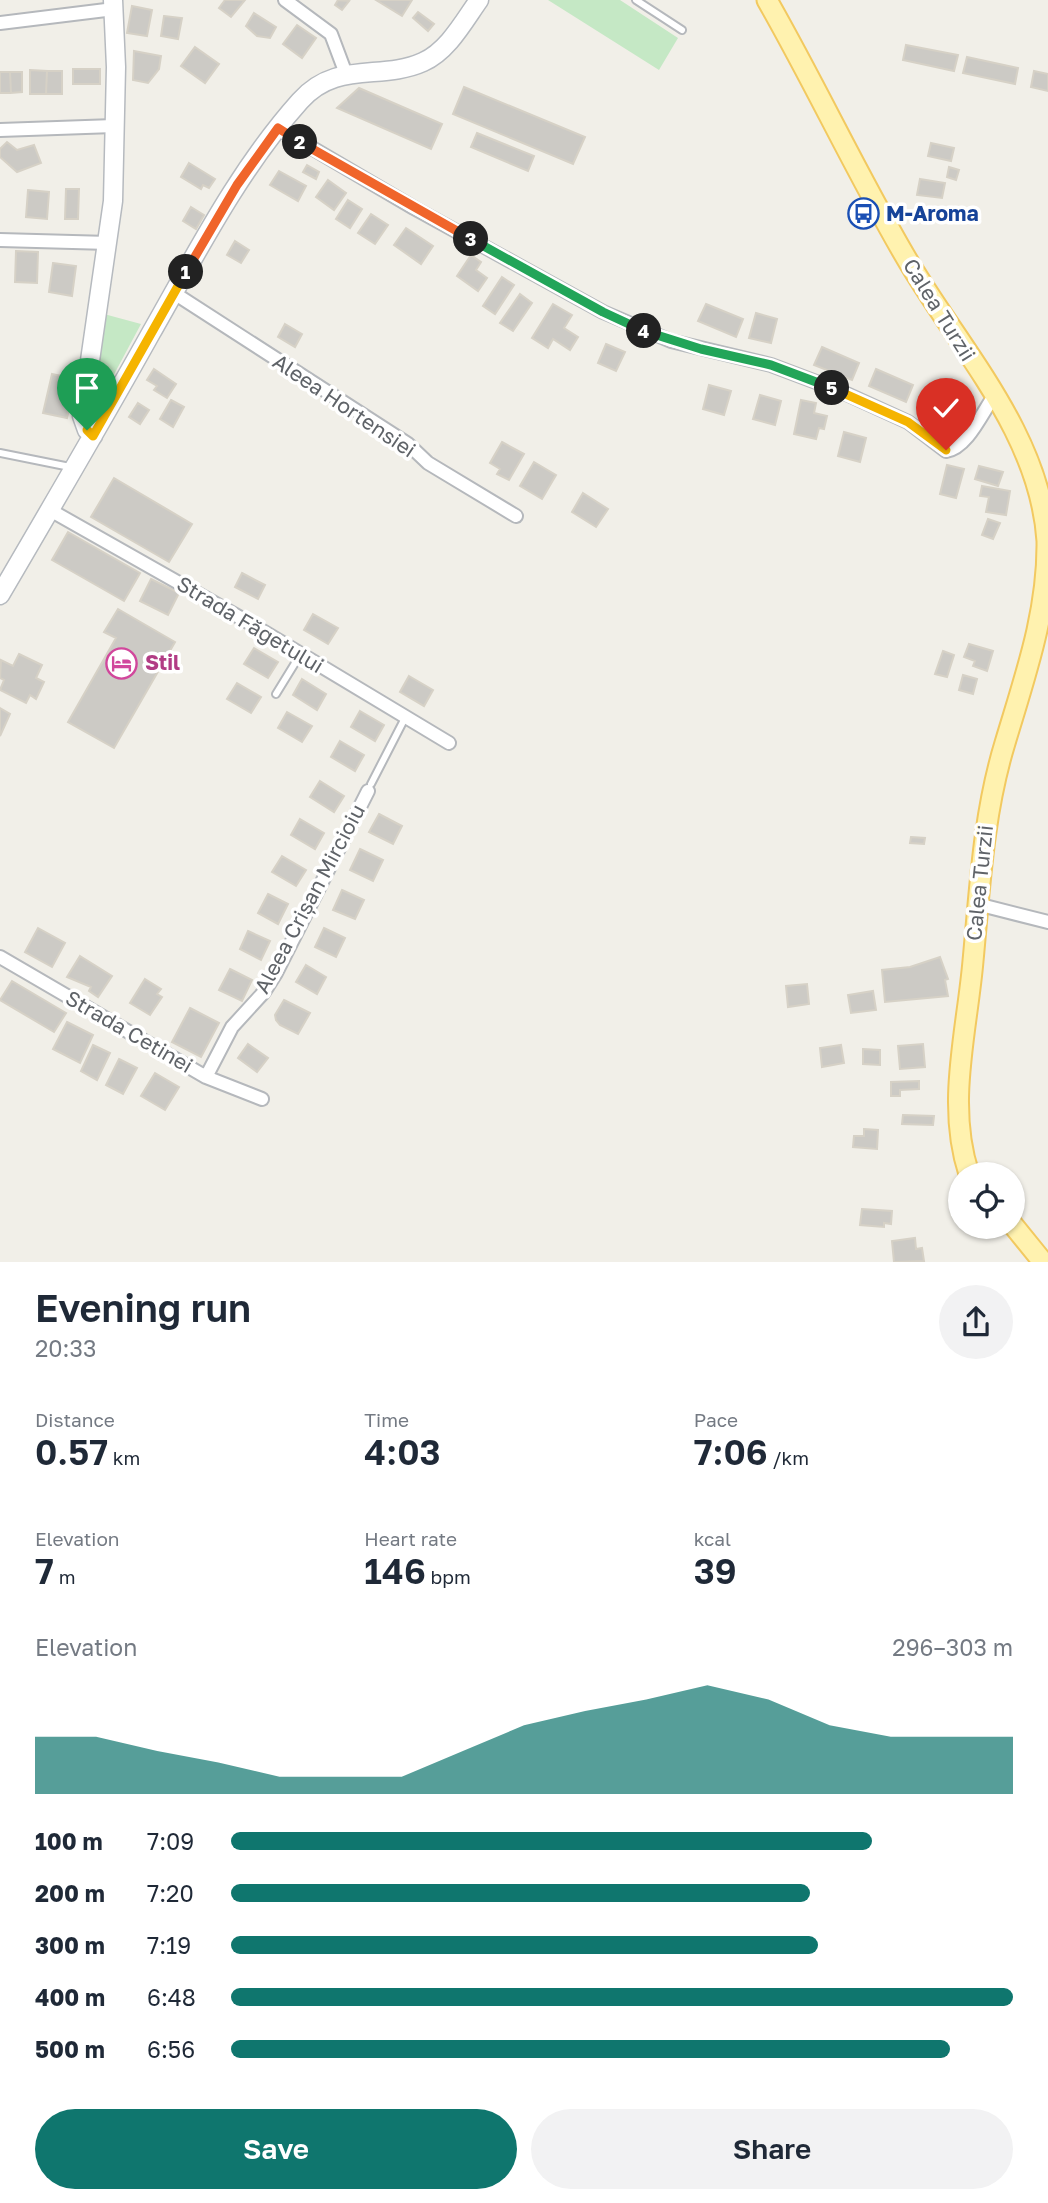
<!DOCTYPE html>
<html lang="en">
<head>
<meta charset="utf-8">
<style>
	:root { --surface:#fff; --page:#f2f2f3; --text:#1f2937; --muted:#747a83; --accent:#0f766e }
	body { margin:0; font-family:"Golos Text",sans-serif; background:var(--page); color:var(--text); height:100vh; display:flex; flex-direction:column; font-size:26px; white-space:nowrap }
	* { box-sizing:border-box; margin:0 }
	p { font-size:23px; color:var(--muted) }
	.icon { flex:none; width:38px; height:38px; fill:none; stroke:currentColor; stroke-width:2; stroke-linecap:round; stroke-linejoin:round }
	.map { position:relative; height:1262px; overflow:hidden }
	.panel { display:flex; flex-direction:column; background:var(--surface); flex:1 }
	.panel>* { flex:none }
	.controls { position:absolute; left:948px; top:1162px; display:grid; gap:14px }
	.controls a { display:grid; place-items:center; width:77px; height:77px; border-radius:50%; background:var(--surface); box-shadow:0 2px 5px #0004; font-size:35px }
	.pin { position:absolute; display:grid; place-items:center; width:60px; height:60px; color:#fff; margin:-72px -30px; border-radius:50% 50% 50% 0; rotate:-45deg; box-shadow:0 0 7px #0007 }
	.pin .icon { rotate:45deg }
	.km { position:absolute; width:35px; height:35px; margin:-18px; border-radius:50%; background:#222; color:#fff; font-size:19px; line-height:35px; text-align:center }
	.round { display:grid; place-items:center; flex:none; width:74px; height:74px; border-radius:37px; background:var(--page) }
	.head { display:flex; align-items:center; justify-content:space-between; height:119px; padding:0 35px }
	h1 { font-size:38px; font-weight:600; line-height:52px }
	.metrics { display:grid; grid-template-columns:repeat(3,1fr); gap:10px; height:119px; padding:7px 35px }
	.metrics div { display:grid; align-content:center }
	.metrics b { font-size:35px; font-weight:600 }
	.metrics small { font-size:19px; font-weight:400 }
	.metrics p { font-size:19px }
	.chart { height:196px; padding:14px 35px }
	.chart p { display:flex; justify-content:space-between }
	.chart svg { width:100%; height:126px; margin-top:7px; fill:var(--accent); opacity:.7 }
	.primary-button { display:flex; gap:14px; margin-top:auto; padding:14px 35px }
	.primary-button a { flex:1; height:80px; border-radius:42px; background:var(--accent); color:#fff; font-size:28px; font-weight:600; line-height:80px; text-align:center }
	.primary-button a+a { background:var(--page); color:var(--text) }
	ul { padding:0 35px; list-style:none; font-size:23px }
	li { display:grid; grid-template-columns:112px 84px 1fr; align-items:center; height:52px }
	li i { height:18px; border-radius:9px; background:var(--accent) }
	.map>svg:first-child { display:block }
	.green { fill:#c5e8c5 }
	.building { fill:#cccac5; stroke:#d6d1c6; stroke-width:2 }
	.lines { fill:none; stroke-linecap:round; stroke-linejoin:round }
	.lane-casing { stroke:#b5b8bc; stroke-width:10 }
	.street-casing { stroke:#b5b8bc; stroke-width:16 }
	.secondary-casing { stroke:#b6babf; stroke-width:21 }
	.primary-casing { stroke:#f2c960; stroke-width:23 }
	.lane { stroke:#fff; stroke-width:6 }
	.street { stroke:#fff; stroke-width:12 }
	.secondary { stroke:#fff; stroke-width:18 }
	.primary { stroke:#fff2af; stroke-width:19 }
	.split-1-casing { stroke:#fff; stroke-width:14 }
	.split-2-casing { stroke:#fff; stroke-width:14 }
	.split-3-casing { stroke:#fff; stroke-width:14 }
	.split-4-casing { stroke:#fff; stroke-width:14 }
	.split-5-casing { stroke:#fff; stroke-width:14 }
	.split-6-casing { stroke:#fff; stroke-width:14 }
	.split-1 { stroke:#f5b400; stroke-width:9 }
	.split-2 { stroke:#f0652b; stroke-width:9 }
	.split-3 { stroke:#f0652b; stroke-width:9 }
	.split-4 { stroke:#22a559; stroke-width:9 }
	.split-5 { stroke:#22a559; stroke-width:9 }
	.split-6 { stroke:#f5b400; stroke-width:9 }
	.labels { text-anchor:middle; stroke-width:7; stroke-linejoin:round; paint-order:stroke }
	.transit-label { font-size:21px; font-weight:bold; fill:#164399; stroke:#fff; text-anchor:start }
	.street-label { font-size:21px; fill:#5f6368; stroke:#fff }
	.hotel-label { font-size:21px; font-weight:bold; fill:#b23c85; stroke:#fff; text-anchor:start }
</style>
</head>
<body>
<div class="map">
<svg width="1048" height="1262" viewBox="0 0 1048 1262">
	<rect width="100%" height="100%" fill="#f1efe8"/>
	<!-- green -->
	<path class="green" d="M548,0H620L678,38L659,70Z
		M104,314L141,324L96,408L87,402Z"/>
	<!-- building -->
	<path class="building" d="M225,0H245L231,17L219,8Z
		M338,0L349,1L342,10L335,5Z
		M376,0H412L402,16Z
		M132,6L152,10L147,36L127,33Z
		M418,12L434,24L428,31L413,18Z
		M254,13L276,27L270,38L257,36L246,26Z
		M164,16L182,18L178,39L161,36Z
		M297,25L316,38L302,58L283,44Z
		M906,45L958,55L954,71L903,60Z
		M195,47L219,64L205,83L181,66Z
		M134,51L161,56L159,69L148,83L133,80Z
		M967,57L1018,68L1015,84L963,73Z
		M73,69H100V84H73Z
		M30,70L47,71L46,94H30Z
		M47,71H62V94H46Z
		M1034,71L1048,74V91L1031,87Z
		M0,72H10L11,93H0Z
		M10,72H22V92L11,93Z
		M464,87L585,137L573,164L453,114Z
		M359,88L442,124L431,149L337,108Z
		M477,133L534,156L528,171L471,147Z
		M7,142L17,150L34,145L41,163L17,172L0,157V149Z
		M931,143L954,148L951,161L928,156Z
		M189,163L215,179L209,188L203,185L201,189L181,177Z
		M307,165L319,172L316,179L303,172Z
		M949,167L959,170L956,180L947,177Z
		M279,171L306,186L298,201L270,185Z
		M920,179L945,183L942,198L917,195Z
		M328,180L346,193L334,210L316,197Z
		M66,189H79L78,219H65Z
		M28,190L49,192L47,219L26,217Z
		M348,200L362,209L350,228L336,219Z
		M191,207L204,215L196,229L183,221Z
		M371,214L388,225L375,244L358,233Z
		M406,228L433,246L421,264L394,245Z
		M235,241L249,250L241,263L227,255Z
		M16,251L38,252L37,283L15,282Z
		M471,255L481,262L476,270L487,278L478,291L457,276Z
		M53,263L76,266L72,296L49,292Z
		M502,277L514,285L495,314L483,306Z
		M520,294L532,303L513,331L500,323Z
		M553,304L572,315L564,328L578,337L570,350L553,339L548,348L532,338Z
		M706,304L743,319L736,337L698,321Z
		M756,313L777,319L771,343L749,338Z
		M285,324L302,334L295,347L278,337Z
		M606,344L625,352L616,371L598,363Z
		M822,347L859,363L852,380L814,365Z
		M154,369L176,384L167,398L154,390L157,386L147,380Z
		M876,369L913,385L906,402L869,386Z
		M52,374L76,379L67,418L43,413Z
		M709,385L731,391L724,415L703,409Z
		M760,395L781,401L775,425L753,419Z
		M171,400L184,407L173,427L160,419Z
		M801,400L816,403L814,413L827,416L824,429L819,428L816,439L794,434Z
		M138,403L149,410L140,424L129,417Z
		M844,432L866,438L860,462L838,456Z
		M502,442L524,454L509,480L497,474L500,469L490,463Z
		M534,462L556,475L542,499L520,486Z
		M947,465L964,469L956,498L940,494Z
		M979,466L1003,472L998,486L975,479Z
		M114,478L192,524L169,562L91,517Z
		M982,486L1010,491L1006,515L986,512L989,497L980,496Z
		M583,493L608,509L596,527L572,512Z
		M988,519L1000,523L993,539L982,535Z
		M68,532L140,573L124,601L52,560Z
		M242,573L265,585L258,599L235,587Z
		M151,579L179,593L168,615L140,601Z
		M118,609L175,642L114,748L68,722L116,638L104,632Z
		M313,614L338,628L328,644L304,630Z
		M969,644L993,651L987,671L973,666L975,661L964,657Z
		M254,648L278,662L268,678L244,664Z
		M943,651L954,655L947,677L935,674Z
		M19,654L42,665L36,678L44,682L36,699L30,695L26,703L0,690L4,680L0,678L1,660L13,666Z
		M963,675L977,679L973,694L959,690Z
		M409,676L433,690L424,706L400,692Z
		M302,679L326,694L317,710L293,695Z
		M237,683L261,697L251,713L227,699Z
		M0,708L10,714L0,736Z
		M360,711L384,725L375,741L351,727Z
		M287,712L312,726L302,742L278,728Z
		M340,741L364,755L355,771L331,757Z
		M320,781L344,796L334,812L310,797Z
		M379,814L402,826L393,844L369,832Z
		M300,819L324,833L315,849L291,835Z
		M911,837L925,838L924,844L910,843Z
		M360,849L383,860L373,881L350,870Z
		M282,856L306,870L296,886L272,872Z
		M342,890L364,900L355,919L333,910Z
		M268,894L288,904L278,924L258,913Z
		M38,928L65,943L52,967L25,952Z
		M324,928L345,938L336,957L315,947Z
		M248,931L270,941L261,960L240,949Z
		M80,956L112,976L98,997L89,991L91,987L67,977Z
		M940,957L948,979L945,980L948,996L885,1002L882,970L910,967Z
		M306,965L326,977L317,994L296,982Z
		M230,969L252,980L242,1001L219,990Z
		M145,979L161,989L157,994L162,997L150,1015L130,1003Z
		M12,981L66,1013L54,1032L0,1000Z
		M807,984L809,1004L788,1007L786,986Z
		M873,991L876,1010L851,1013L848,995Z
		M284,1000L310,1013L298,1034L280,1025L276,1020L275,1015Z
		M190,1008L219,1023L201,1057L172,1042Z
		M67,1022L93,1035L80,1063L53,1049Z
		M248,1044L268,1058L257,1072L238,1058Z
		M923,1044L925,1067L900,1069L898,1046Z
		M93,1045L110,1053L97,1080L81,1071Z
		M841,1045L844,1063L822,1067L820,1048Z
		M863,1049L880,1050V1065L863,1064Z
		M119,1059L137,1068L123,1094L106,1085Z
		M155,1073L179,1087L165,1110L141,1096Z
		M919,1081V1089L900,1090V1096H891V1082Z
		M903,1115L934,1116L933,1125L902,1124Z
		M864,1129L878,1130L877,1149L853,1147L854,1136H864Z
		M862,1209L892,1211L891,1224L884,1223V1227L860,1225Z
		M915,1238L916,1249L922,1248L924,1261L894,1262L892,1241Z"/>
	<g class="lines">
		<defs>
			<path id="lane" d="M636,0L682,30
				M0,453L70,467
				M276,694L300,655
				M371,784L406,716"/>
			<path id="street" d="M285,0L331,34L346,74
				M0,23L114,9
				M278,128L414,208L603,312L671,341L771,365L840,391L908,422L946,451C967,448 982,413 994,396
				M0,130L114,126
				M0,240L109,243
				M174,293L408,444L428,463L516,516
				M50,510L246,621L449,743
				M977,904L1048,922
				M0,957L206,1077L262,1099
				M206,1077L232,1027L264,992L276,973L368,791"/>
			<path id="secondary" d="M93,436L87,430L82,416L113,201L116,67L113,0
				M0,595C51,508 102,421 151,333C196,254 239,169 300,101C336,60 381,81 423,62C448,51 464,21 479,0"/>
			<path id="primary" d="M767,0C815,84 856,172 905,256C957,346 1040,432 1047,541C1048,612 1025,676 1005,743C983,815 980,887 973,961C967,1031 946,1105 969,1174
				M1013,1225L1043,1262"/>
		</defs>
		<!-- lane casing -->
		<use href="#lane" class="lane-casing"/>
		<!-- street casing -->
		<use href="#street" class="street-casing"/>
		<!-- secondary casing -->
		<use href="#secondary" class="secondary-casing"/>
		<!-- primary casing -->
		<use href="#primary" class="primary-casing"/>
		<!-- lane -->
		<use href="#lane" class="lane"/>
		<!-- street -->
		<use href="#street" class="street"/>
		<!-- secondary -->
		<use href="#secondary" class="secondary"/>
		<!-- primary -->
		<use href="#primary" class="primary"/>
	</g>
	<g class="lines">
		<defs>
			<path id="split-1" d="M87,430L93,436L186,272"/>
			<path id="split-2" d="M186,272L237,185L278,128L300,142"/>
			<path id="split-3" d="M300,142L471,239"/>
			<path id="split-4" d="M471,239L603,312L644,331"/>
			<path id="split-5" d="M644,331L701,349L771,365L832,388"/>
			<path id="split-6" d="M832,388L908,422L946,450"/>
		</defs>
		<!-- split-1 casing -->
		<use href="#split-1" class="split-1-casing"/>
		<!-- split-2 casing -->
		<use href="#split-2" class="split-2-casing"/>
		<!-- split-3 casing -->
		<use href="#split-3" class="split-3-casing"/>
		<!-- split-4 casing -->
		<use href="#split-4" class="split-4-casing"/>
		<!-- split-5 casing -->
		<use href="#split-5" class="split-5-casing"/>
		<!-- split-6 casing -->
		<use href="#split-6" class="split-6-casing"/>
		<!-- split-1 -->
		<use href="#split-1" class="split-1"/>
		<!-- split-2 -->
		<use href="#split-2" class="split-2"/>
		<!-- split-3 -->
		<use href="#split-3" class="split-3"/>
		<!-- split-4 -->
		<use href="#split-4" class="split-4"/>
		<!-- split-5 -->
		<use href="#split-5" class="split-5"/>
		<!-- split-6 -->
		<use href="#split-6" class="split-6"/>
	</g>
	<!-- icons -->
	<defs>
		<symbol id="bus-ring" viewBox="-11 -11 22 22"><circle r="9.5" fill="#fff" stroke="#1a4fb4" stroke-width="1.5"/><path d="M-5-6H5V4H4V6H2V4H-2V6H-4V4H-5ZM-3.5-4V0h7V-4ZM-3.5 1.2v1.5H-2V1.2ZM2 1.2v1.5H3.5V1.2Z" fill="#1a4fb4"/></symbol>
		<symbol id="hotel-ring" viewBox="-11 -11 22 22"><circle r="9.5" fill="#fff" stroke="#d1479c" stroke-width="1.5"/><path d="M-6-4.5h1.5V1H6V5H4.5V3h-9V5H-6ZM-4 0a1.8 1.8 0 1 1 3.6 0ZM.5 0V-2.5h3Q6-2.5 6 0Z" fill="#d1479c"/></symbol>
	</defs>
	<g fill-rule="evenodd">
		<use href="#bus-ring" x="846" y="196" width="35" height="35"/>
		<use href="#hotel-ring" x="104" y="646" width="35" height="35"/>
	</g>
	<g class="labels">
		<!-- transit labels -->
		<g class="transit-label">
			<text x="886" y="221">M-Aroma</text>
		</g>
		<!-- street labels -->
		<g class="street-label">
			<text transform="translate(939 310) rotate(58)" y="7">Calea Turzii</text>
			<text transform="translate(344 406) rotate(34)" y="7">Aleea Hortensiei</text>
			<text transform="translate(250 625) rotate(31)" y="7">Strada Făgetului</text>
			<text transform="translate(980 883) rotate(-84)" y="7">Calea Turzii</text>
			<text transform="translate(310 899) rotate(-62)" y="7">Aleea Crișan Mircioiu</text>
			<text transform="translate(129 1032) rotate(30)" y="7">Strada Cetinei</text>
		</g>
		<!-- hotel labels -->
		<g class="hotel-label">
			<text x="145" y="670">Stil</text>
		</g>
	</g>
</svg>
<div class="controls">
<a><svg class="icon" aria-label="locate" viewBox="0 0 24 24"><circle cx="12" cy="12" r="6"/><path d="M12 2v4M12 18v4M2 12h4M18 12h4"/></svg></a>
</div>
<div class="pin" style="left:87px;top:430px;background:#1e9e55"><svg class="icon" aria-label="arrive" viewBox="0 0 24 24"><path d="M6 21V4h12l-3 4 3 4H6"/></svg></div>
<div class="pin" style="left:946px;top:450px;background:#d93025"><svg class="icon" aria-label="check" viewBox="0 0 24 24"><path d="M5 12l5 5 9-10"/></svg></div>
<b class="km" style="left:186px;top:272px">1</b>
<b class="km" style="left:300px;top:142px">2</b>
<b class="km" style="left:471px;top:239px">3</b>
<b class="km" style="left:644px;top:331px">4</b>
<b class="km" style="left:832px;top:388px">5</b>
</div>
<section class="panel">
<div class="head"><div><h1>Evening run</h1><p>20:33</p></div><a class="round"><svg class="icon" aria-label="share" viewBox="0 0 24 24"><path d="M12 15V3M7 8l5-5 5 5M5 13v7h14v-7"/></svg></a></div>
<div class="metrics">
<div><p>Distance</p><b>0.57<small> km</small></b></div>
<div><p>Time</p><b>4:03</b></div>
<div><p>Pace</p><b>7:06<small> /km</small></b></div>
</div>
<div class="metrics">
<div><p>Elevation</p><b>7<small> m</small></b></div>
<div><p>Heart rate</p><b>146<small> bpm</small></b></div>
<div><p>kcal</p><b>39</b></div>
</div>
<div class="chart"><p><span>Elevation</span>296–303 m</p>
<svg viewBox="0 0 160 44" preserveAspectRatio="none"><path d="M0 44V24L10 24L20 29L30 33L40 38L50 38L60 38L70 29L80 20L90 15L100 11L110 6L120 11L130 20L140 24L150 24L160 24V44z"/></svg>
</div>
<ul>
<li><b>100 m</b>7:09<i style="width:82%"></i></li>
<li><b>200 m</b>7:20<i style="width:74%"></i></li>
<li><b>300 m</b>7:19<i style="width:75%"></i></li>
<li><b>400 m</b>6:48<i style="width:100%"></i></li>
<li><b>500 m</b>6:56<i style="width:92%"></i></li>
</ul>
<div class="primary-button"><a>Save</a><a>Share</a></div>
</section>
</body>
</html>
